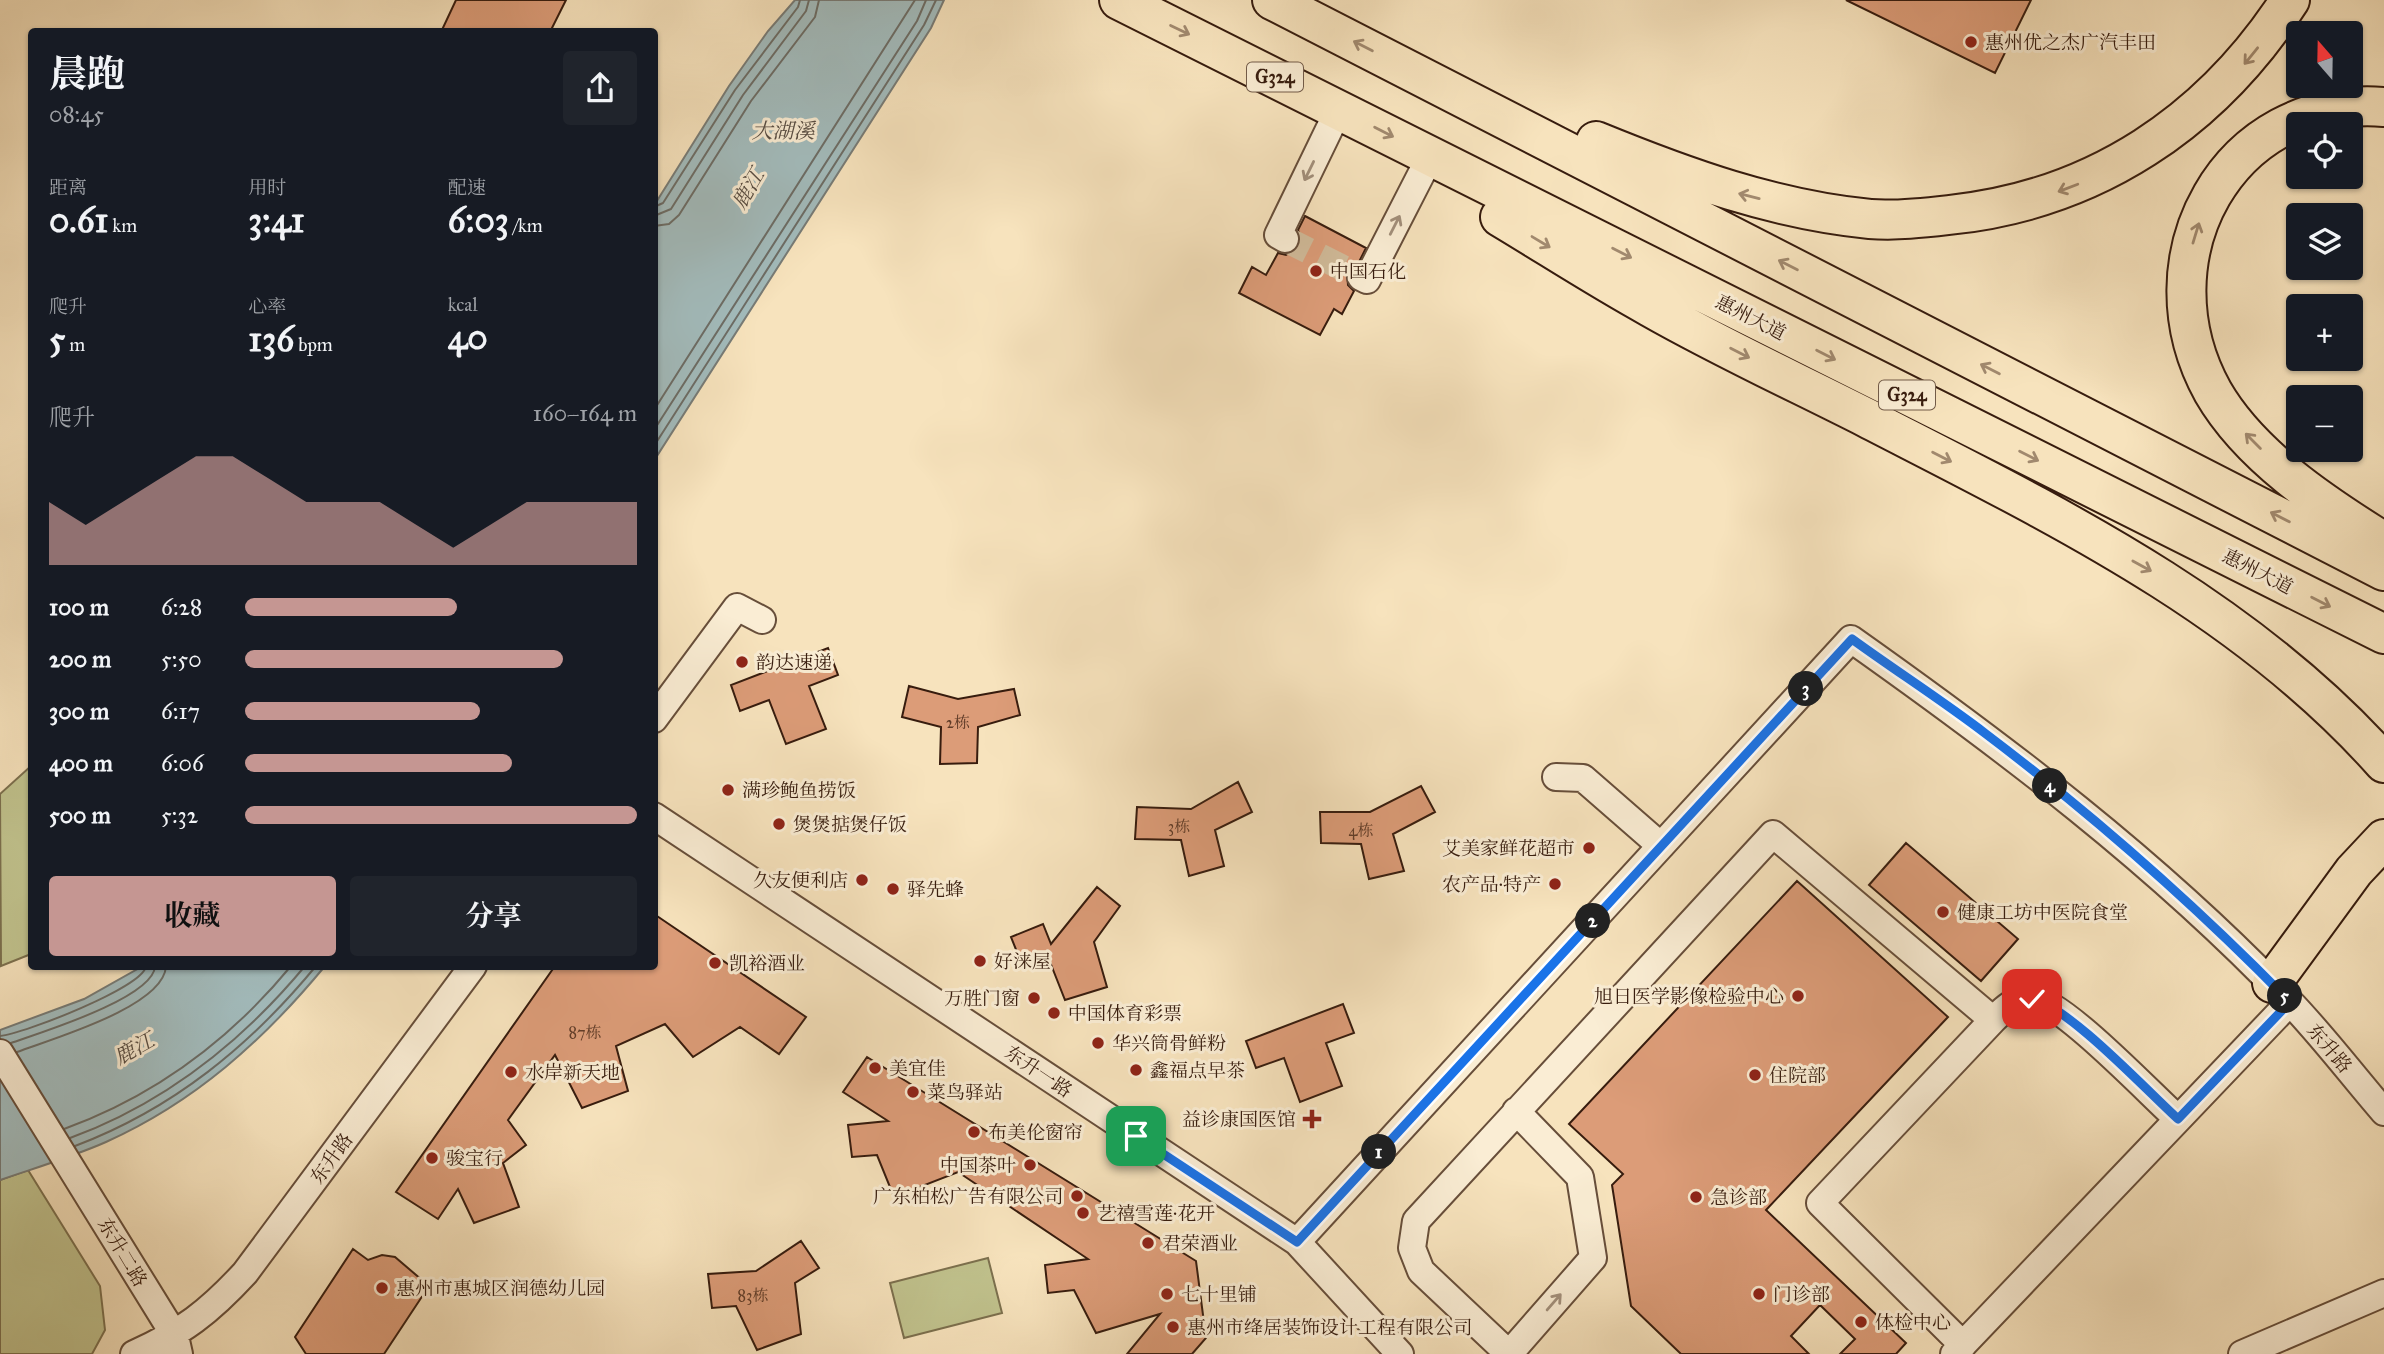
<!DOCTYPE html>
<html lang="zh">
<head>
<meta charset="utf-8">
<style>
	:root { --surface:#171b24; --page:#20242c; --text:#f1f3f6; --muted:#9ea1a6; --accent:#c59692 }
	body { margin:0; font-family:"IM FELL Great Primer","Noto Serif SC",serif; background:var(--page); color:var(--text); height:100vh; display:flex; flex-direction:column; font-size:26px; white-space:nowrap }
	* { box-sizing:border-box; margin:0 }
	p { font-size:23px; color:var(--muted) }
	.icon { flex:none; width:38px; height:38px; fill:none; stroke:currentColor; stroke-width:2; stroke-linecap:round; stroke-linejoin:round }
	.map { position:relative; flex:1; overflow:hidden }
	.panel { position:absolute; left:28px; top:28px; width:630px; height:942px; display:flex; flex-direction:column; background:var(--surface); border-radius:7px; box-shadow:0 2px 5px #0004 }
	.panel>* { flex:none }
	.needle { width:46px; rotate:340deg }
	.tools { position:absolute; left:2286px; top:21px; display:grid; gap:14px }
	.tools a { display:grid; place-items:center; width:77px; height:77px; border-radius:7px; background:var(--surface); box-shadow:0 2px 5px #0004; font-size:35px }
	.pin { position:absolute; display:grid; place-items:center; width:60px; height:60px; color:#fff; margin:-30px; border-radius:14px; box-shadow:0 4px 10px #0006 }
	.km { position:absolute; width:35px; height:35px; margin:-18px; border-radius:50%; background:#222; color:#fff; font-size:19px; line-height:35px; text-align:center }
	.round { display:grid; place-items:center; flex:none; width:74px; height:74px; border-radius:7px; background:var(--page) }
	.summary { display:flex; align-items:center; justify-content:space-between; height:119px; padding:0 21px }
	h1 { font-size:38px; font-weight:700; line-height:52px }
	.stats { display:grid; grid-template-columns:repeat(3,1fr); gap:10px; height:119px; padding:7px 21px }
	.stats div { display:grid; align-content:center }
	.stats b { font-size:35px; font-weight:700 }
	.stats small { font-size:19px; font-weight:400 }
	.stats p { font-size:19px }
	.chart { height:196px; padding:14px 21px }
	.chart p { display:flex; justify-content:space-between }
	.chart svg { width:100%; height:126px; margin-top:7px; fill:var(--accent); opacity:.7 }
	.action { display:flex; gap:14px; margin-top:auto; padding:14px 21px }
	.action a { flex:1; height:80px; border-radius:7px; background:var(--accent); color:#111; font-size:28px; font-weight:700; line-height:80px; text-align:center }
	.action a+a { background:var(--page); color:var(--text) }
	ul { padding:0 21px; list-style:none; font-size:23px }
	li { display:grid; grid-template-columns:112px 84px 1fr; align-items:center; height:52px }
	li i { height:18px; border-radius:9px; background:var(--accent) }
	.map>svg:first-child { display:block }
	.green { fill:#c1c38e; stroke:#7c704e; stroke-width:2 }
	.water { fill:#a2bbbc; stroke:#777b76; stroke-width:2 }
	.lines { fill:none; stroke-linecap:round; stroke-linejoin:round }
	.shore { stroke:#6c6c65; stroke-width:2 }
	.building { fill:#dc9c78; stroke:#371c0e; stroke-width:2 }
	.minor-tunnel { stroke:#d1bb9a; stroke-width:26; stroke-dasharray:26 13; stroke-linecap:butt }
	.minor-casing { stroke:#674e3a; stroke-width:30 }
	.highway-casing { stroke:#371c0e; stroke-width:42 }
	.minor { stroke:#faedd4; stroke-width:26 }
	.highway { stroke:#f7e3bd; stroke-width:38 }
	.oneway { stroke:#a1896e }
	.oneway2 { stroke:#a28f7b }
	.route-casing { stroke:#fff; stroke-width:14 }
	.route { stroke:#1a73e8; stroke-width:9 }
	.poi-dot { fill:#8f2418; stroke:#faedd4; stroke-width:2.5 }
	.labels { text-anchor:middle; stroke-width:6; stroke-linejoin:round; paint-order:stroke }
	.number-label { font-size:16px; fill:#603c28 }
	.shield { fill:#faedd4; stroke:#725b49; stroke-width:2 }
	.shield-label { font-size:18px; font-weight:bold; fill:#371c0e }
	.poi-label { font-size:19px; fill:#371c0e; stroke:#faedd4; text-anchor:start }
	.street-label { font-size:19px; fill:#371c0e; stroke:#faedd4 }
	.water-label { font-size:21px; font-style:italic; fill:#574c42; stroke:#faedd4 }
</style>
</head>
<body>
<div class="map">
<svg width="2384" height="1354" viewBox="0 0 2384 1354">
	<rect width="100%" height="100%" fill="#f7e3bd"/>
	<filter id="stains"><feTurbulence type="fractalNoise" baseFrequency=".00286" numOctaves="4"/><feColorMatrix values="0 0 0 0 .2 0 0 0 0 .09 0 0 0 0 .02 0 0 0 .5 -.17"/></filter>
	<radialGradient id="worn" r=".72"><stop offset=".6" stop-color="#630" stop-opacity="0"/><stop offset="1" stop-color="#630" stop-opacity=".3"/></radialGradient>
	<!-- green -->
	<path class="green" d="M31,766V954L1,966L0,794Z
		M28,1170L100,1286L105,1330L92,1354H0V1180Z
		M988,1258L1002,1313L904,1338L890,1283Z"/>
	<!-- water -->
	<path class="water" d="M795,0H944L931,28L655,459V204L729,86L768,31Z
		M143,966H325C264,1040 195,1102 106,1142C72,1157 35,1168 0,1180V1030L84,999Z"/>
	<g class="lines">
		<!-- shore -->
		<path class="shore" d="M654,207L663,203L735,90L798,7L800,0
			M654,216L671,209L743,95L806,11L809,0
			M654,226L669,224L679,215L751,101L815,17L819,0
			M654,410L915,0
			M654,430L917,21L926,0
			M654,446L924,25L936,0
			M0,1036C23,1034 144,987 146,966
			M11,1043C39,1033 154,998 155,966
			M17,1052C51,1039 164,1007 166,966
			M64,1129C155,1096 230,1040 291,966
			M70,1138C165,1103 241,1043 305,966
			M75,1146C173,1109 250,1046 316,966"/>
	</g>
	<!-- building -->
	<path class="building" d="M456,0H566L550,32H441Z
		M1846,0H2031L1995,73Z
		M1305,216L1366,248L1359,262L1347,271L1348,285L1354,291L1342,314L1334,309L1320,335L1239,293L1252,267L1266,275L1278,253L1286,255L1298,247L1301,238L1298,230Z
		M828,648L838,675L809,686L826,729L786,744L769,700L740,711L731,685Z
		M909,686L958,699L1014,689L1020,715L978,727L977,763L940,764L941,727L902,717Z
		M1238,782L1252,812L1215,830L1224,866L1189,876L1181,840L1135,839L1137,807L1191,809Z
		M1421,786L1435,812L1393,834L1404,871L1369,879L1361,844L1321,843L1320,812H1370Z
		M1906,843L2018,939L1981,981L1869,885Z
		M1797,881L1948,1017L1766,1210L1906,1343L1896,1354H1840L1855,1339L1820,1305L1791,1336L1809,1354H1681L1631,1306L1612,1185L1623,1174L1569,1124Z
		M1097,887L1120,906L1094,942L1107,987L1065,1000L1048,957L1023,967L1011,937L1043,924L1051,944Z
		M654,914L806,1017L779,1054L740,1027L693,1057L665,1024L616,1046L628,1091L582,1108L555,1055L508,1120L526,1145L503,1163L519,1207L474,1223L458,1189L438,1219L396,1192L555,966H654Z
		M1343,1004L1354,1033L1326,1043L1342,1086L1300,1102L1284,1058L1256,1068L1246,1041Z
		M867,1057L1196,1261L1206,1338L1192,1354H1127L1160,1314L1096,1333L1074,1290L1048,1293L1045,1265L1088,1259L958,1172L894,1197L877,1155L852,1157L848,1125L888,1121L843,1092Z
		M801,1241L819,1268L795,1283L801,1334L757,1350L736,1306L712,1308L708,1274L756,1271Z
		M353,1249L368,1260L382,1255L395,1257L429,1286L384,1354H306L295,1337Z"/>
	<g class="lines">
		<!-- minor-tunnel -->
		<path class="minor-tunnel" d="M1285,239L1361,277"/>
		<defs>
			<path id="minor" d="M1285,239L1278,235L1339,109
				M1361,277L1367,280L1430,157
				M654,719L737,607L762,620
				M1556,777L1583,778L1661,846
				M654,816L1297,1242L1400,1354
				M0,1053L175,1336L179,1354
				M1297,1242L1851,639C2005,748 2157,863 2288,1000C2322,1035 2352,1075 2384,1112
				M1963,1345L1820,1203L1993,1020C2004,1009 2017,996 2034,999C2064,1003 2151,1095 2178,1119
				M134,1354C183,1332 209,1312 245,1273L473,966
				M1509,1354L1421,1271L1412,1248L1416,1221L1773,834L1993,1020
				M1509,1354L1593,1258L1580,1177L1516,1111
				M1954,1354L2290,1002
				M2242,1354L2384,1293"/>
			<path id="highway" d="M1119,0L2384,634
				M1272,0L2384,571
				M2384,107C2227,95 2139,259 2213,392C2250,456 2323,504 2384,542
				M1596,141C1684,177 1775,210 1870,219C1896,221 1923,218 1949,215C2095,200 2211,122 2290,0
				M1500,217C1550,247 1599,279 1650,307C1720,347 1794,381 1867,418C2051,513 2244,605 2384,763
				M2272,983L2354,871L2384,839"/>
		</defs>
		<!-- minor casing -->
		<use href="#minor" class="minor-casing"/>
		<!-- highway casing -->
		<use href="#highway" class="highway-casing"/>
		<!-- minor -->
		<use href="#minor" class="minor"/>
		<!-- highway -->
		<use href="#highway" class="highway"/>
	</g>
	<!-- one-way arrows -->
	<defs><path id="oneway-shaft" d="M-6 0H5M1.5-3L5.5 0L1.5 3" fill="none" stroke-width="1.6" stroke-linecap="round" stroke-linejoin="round" transform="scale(1.75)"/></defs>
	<g class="oneway">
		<use href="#oneway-shaft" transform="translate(1180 30) rotate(26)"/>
		<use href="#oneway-shaft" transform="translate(1363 46) rotate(-153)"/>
		<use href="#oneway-shaft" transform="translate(2251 56) rotate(129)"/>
		<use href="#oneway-shaft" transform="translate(1384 132) rotate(27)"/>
		<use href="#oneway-shaft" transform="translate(2068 188) rotate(159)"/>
		<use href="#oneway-shaft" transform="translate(1749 196) rotate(-166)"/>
		<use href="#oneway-shaft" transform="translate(2196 233) rotate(-73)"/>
		<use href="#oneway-shaft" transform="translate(1541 242) rotate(31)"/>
		<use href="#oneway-shaft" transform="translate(1622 253) rotate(27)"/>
		<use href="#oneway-shaft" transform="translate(1788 265) rotate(-153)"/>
		<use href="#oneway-shaft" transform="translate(1740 353) rotate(27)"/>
		<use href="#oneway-shaft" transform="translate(1826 355) rotate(27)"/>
		<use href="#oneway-shaft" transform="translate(1990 369) rotate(-153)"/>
		<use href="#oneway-shaft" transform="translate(2253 441) rotate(-135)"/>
		<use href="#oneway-shaft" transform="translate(2029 456) rotate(27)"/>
		<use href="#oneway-shaft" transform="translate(1942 457) rotate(27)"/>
		<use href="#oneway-shaft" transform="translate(2280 517) rotate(-153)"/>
		<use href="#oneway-shaft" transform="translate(2142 566) rotate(29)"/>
		<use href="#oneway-shaft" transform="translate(2321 602) rotate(27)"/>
	</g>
	<g class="oneway2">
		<use href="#oneway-shaft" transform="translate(1309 171) rotate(116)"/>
		<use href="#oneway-shaft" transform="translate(1395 225) rotate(-63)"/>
		<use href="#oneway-shaft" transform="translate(1554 1302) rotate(-49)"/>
	</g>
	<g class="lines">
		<defs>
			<path id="route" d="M1136,1136L1297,1242L1852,639C1896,671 1943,701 1986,734C2093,815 2196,906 2290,1002L2178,1119C2148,1092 2067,1005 2032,999"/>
		</defs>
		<!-- route casing -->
		<use href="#route" class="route-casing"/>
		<!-- route -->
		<use href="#route" class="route"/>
	</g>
	<!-- markers -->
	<g class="poi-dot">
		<circle cx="1971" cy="42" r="7"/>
		<circle cx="1316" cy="271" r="7"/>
		<circle cx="742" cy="662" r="7"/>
		<circle cx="728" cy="790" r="7"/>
		<circle cx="779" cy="824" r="7"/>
		<circle cx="1589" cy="848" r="7"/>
		<circle cx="862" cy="880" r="7"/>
		<circle cx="1555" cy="884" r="7"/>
		<circle cx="893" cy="889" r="7"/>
		<circle cx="1943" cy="912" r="7"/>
		<circle cx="980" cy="961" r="7"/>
		<circle cx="715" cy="963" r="7"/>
		<circle cx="1798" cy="996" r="7"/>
		<circle cx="1034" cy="998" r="7"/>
		<circle cx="1054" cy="1013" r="7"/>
		<circle cx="1098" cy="1043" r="7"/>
		<circle cx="875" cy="1068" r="7"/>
		<circle cx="1136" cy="1070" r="7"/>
		<circle cx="511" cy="1072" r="7"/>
		<circle cx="1755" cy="1075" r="7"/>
		<circle cx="913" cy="1092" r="7"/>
		<path d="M1308.5 1108.5h7v7h7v7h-7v7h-7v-7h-7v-7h7z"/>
		<circle cx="974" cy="1132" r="7"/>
		<circle cx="432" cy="1158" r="7"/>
		<circle cx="1030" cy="1165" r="7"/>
		<circle cx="1077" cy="1196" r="7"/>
		<circle cx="1696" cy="1197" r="7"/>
		<circle cx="1083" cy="1213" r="7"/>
		<circle cx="1148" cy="1243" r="7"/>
		<circle cx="382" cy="1288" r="7"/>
		<circle cx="1167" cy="1294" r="7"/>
		<circle cx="1759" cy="1294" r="7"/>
		<circle cx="1861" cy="1322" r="7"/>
		<circle cx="1173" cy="1327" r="7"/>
	</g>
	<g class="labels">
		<!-- number labels -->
		<g class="number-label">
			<text x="958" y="728">2栋</text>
			<text x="1179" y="832">3栋</text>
			<text x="1361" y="836">4栋</text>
			<text x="585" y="1038">87栋</text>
			<text x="753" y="1301">83栋</text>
		</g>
		<!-- shield labels -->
		<g class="shield">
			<rect x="1247" y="62.5" width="56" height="29" rx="5"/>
			<rect x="1879" y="380.5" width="56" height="29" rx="5"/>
		</g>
		<g class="shield-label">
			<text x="1275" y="83">G324</text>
			<text x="1907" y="401">G324</text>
		</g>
		<!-- poi labels -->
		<g class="poi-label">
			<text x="1985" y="49">惠州优之杰广汽丰田</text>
			<text x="1330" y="278">中国石化</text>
			<text x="756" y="669">韵达速递</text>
			<text x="742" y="797">满珍鲍鱼捞饭</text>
			<text x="793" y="831">煲煲掂煲仔饭</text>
			<text x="1575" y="855" text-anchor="end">艾美家鲜花超市</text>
			<text x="848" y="887" text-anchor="end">久友便利店</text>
			<text x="1541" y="891" text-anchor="end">农产品·特产</text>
			<text x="907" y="896">驿先蜂</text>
			<text x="1957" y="919">健康工坊中医院食堂</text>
			<text x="994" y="968">好涞屋</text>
			<text x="729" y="970">凯裕酒业</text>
			<text x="1784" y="1003" text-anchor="end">旭日医学影像检验中心</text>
			<text x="1020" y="1005" text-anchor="end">万胜门窗</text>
			<text x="1068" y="1020">中国体育彩票</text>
			<text x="1112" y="1050">华兴筒骨鲜粉</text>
			<text x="889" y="1075">美宜佳</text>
			<text x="1150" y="1077">鑫福点早茶</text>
			<text x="525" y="1079">水岸新天地</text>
			<text x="1769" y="1082">住院部</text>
			<text x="927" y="1099">菜鸟驿站</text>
			<text x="1296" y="1126" text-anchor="end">益诊康国医馆</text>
			<text x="988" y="1139">布美伦窗帘</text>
			<text x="446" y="1165">骏宝行</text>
			<text x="1016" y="1172" text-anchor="end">中国茶叶</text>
			<text x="1063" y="1203" text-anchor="end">广东柏松广告有限公司</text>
			<text x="1710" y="1204">急诊部</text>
			<text x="1097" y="1220">艺禧雪莲·花开</text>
			<text x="1162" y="1250">君荣酒业</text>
			<text x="396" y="1295">惠州市惠城区润德幼儿园</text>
			<text x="1181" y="1301">七十里铺</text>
			<text x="1773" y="1301">门诊部</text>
			<text x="1875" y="1329">体检中心</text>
			<text x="1187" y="1334">惠州市绛居装饰设计工程有限公司</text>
		</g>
		<!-- street labels -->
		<g class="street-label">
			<text transform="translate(1751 317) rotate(27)" y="7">惠州大道</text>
			<text transform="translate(2258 571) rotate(27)" y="7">惠州大道</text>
			<text transform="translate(2330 1048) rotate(50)" y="7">东升路</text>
			<text transform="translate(1039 1071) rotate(34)" y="7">东升一路</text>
			<text transform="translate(331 1158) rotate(-54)" y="7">东升路</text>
			<text transform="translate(123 1252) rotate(59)" y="7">东升二路</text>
		</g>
		<!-- water labels -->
		<g class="water-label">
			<text x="783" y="138">大湖溪</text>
			<text transform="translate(748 189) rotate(-59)" y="7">鹿江</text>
			<text transform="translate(134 1049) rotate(-29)" y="7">鹿江</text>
		</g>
	</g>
	<rect width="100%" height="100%" filter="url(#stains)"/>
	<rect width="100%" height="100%" fill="url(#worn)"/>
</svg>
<div class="tools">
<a><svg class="needle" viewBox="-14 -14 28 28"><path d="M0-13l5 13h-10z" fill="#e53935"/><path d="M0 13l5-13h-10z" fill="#9ea1a6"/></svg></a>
<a><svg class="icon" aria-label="locate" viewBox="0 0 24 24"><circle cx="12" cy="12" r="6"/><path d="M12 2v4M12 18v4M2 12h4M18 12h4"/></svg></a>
<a><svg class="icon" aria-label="layers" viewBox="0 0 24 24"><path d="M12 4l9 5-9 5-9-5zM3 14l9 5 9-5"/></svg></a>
<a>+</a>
<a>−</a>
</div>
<div class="pin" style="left:1136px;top:1136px;background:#1e9e55"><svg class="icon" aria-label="arrive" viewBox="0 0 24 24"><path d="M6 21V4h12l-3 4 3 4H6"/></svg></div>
<div class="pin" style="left:2032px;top:999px;background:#d93025"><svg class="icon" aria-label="check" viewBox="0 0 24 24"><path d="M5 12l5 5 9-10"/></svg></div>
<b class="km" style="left:1379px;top:1152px">1</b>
<b class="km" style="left:1593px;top:921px">2</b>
<b class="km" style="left:1806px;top:689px">3</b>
<b class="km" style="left:2050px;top:786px">4</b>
<b class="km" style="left:2285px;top:996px">5</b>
<section class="panel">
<div class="summary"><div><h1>晨跑</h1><p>08:45</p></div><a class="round"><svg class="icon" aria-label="share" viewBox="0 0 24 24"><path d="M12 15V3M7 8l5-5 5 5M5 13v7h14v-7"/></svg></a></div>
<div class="stats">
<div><p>距离</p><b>0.61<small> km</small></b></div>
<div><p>用时</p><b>3:41</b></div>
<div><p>配速</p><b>6:03<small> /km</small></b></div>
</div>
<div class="stats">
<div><p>爬升</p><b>5<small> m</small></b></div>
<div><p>心率</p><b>136<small> bpm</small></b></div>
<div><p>kcal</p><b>40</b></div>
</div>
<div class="chart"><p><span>爬升</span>160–164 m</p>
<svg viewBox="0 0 160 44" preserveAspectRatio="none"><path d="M0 44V22L10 30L20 22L30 14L40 6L50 6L60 14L70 22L80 22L90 22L100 30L110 38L120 30L130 22L140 22L150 22L160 22V44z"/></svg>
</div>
<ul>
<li><b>100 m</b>6:28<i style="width:54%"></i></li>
<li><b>200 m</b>5:50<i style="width:81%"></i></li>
<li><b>300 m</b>6:17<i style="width:60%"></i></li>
<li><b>400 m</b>6:06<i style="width:68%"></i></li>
<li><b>500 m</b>5:32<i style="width:100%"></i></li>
</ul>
<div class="action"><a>收藏</a><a>分享</a></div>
</section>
</div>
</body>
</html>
